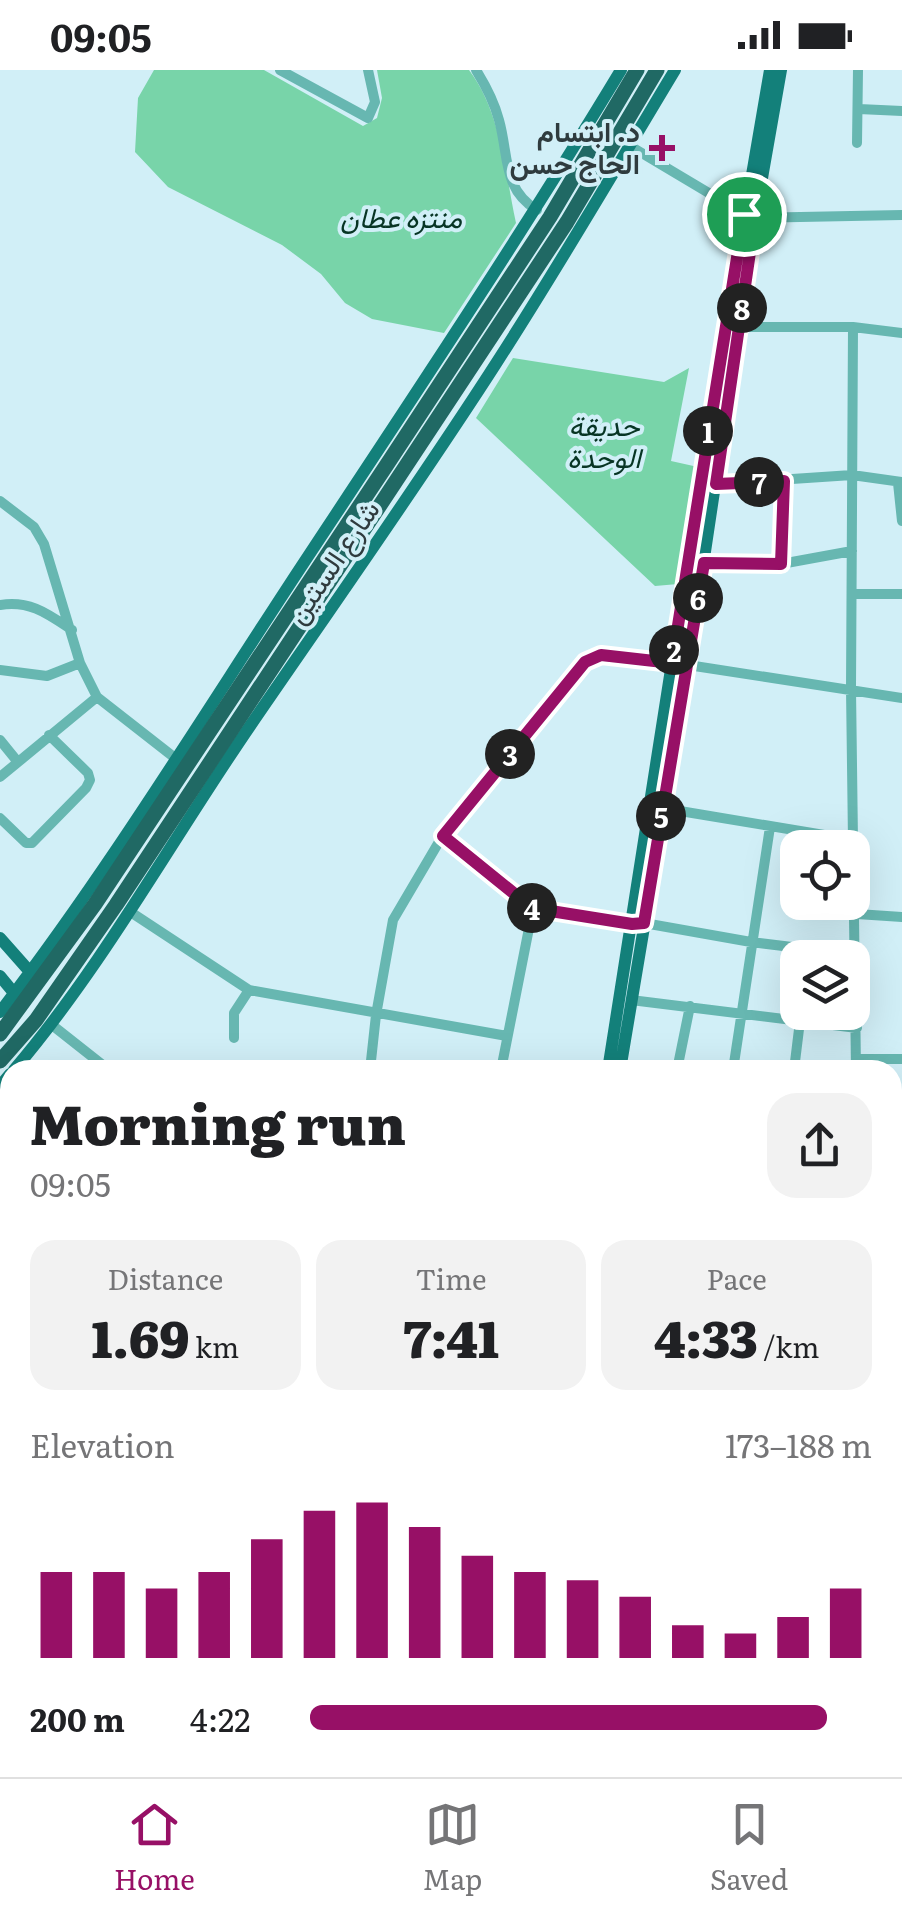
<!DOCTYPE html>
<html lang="en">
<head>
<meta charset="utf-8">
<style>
	:root { --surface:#fff; --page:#f2f2f2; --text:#202124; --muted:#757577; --line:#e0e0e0; --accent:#971066 }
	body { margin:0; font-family:Literata,Vazirmatn,serif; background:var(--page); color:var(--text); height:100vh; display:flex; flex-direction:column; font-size:38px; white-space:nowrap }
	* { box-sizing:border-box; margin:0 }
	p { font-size:32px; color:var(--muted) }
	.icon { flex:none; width:55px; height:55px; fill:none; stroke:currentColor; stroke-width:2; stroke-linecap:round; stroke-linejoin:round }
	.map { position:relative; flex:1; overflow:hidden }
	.details { position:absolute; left:0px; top:990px; width:902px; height:718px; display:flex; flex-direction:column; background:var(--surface); border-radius:30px 30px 0 0; box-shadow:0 10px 40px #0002 }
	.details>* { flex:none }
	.controls { position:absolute; left:780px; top:760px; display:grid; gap:20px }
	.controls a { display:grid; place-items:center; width:90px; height:90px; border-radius:20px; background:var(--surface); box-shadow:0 10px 40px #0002; font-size:50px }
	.pin { position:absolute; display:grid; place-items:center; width:85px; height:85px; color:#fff; margin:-42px; border:5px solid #fff; border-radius:50%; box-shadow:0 2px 10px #0007 }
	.km { position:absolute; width:50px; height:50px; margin:-25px; border-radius:50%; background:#222; color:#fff; font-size:28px; line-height:50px; text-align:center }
	.round { display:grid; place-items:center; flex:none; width:105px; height:105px; border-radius:30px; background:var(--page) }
	.overview { display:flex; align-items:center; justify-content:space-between; height:170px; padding:0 30px }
	h1 { font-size:55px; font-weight:800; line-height:75px }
	.figures { display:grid; grid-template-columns:repeat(3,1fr); gap:15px; height:170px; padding:10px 30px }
	.figures div { display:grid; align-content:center; border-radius:25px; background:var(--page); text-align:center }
	.figures b { font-size:50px; font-weight:800 }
	.figures small { font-size:28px; font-weight:400 }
	.figures p { font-size:28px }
	.chart { height:280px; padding:20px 30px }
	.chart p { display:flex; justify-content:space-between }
	.chart svg { width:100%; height:180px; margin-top:10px; stroke:var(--accent); stroke-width:6 }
	ul { padding:0 30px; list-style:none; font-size:32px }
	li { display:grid; grid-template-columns:160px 120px 1fr; align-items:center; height:75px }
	li i { height:25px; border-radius:12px; background:var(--accent) }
	.status { display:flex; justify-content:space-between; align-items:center; height:70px; padding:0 50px; background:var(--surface); direction:ltr }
	.status svg { height:28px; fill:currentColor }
	.dock { display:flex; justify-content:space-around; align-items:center; height:140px; border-top:2px solid var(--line); background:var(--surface); font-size:28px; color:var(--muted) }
	.dock a { display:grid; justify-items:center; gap:5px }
	.dock .active { color:var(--accent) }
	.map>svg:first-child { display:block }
	.green { fill:#78d4a9 }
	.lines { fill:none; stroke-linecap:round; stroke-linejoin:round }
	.minor { stroke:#67b7b1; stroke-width:10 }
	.major { stroke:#13807a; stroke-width:12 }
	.highway { stroke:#206964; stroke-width:15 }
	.route-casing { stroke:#fff; stroke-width:20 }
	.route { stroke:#971066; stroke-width:12 }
	.poi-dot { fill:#971066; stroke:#d1eff7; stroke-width:4 }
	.labels { text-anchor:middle; stroke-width:8; stroke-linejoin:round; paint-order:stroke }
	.poi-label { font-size:28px; font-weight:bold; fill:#2f3b3e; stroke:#d1eff7; text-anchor:end }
	.park-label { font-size:28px; font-style:italic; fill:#073524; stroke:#d1eff7 }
	.street-label { font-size:28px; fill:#2f3b3e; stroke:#d1eff7 }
</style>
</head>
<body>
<div class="status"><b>09:05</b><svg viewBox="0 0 49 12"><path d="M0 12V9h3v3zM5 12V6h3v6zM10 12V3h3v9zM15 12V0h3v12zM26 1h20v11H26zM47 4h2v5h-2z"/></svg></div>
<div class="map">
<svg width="902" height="1707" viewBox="0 0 902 1707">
	<rect width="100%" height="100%" fill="#d1eff7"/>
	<!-- green -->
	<path class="green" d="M154,0H264L363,56L377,48L382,28L377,0H469C501,42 505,102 516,153L444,263L372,249L345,233L321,204L282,175L168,117L135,82L138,28Z
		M513,288L664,312L689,298L671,391L698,397L678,514L655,516L476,348Z"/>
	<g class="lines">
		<!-- minor -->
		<path class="minor" d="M280,0L368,48L375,32L368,0
			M476,0C486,16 494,31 499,50C509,85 502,119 537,140
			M859,39L902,41
			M857,73L858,0
			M630,76L744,144
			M755,148L902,145
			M739,257H853L902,263
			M853,257L851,619L856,1000
			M898,413L902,451
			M716,414L852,405L902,412
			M0,431L34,457L44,474L80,593L97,627L175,688
			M704,493L781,494L852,481
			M781,494L783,411
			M853,524H902
			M0,535C30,530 48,544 72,560
			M688,595L902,628
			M0,600L47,606L80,593
			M0,670L17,691
			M0,707L97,627
			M662,738L854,770
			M0,748L26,773H32L86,718L90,710L88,703L49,665
			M443,765L533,838L632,854
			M129,841L249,920L507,966
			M857,844L902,847
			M644,853L751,872L857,885
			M631,930L857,958
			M52,955L109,1000
			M234,968V943L249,920
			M857,989H902
			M370,1000L376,945L393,850L443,765L585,591L601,585L672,593
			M501,1000L533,838
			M677,1000L690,936
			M733,1000L770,757
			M794,1000L800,951
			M0,1132L10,1120
			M892,1158L902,1160
			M0,1165L10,1172
			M0,1228L10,1203
			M0,1253L10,1227
			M0,1347L10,1352
			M892,1396L902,1397
			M0,1426L10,1400
			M0,1492L10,1495
			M892,1493L902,1496
			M0,1567L10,1570
			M0,1652L10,1651
			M892,1690L902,1689
			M236,1698L237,1707
			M503,1698L543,1707
			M727,1698L728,1707
			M797,1698L798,1707
			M0,1701L34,1704
			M55,1707L86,1698
			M308,1707V1698
			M549,1707L553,1698
			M587,1707L592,1698
			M857,1707V1698"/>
		<!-- major -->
		<path class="major" d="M0,868L31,903
			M0,906L14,923
			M0,942C109,800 203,646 301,497C410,332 519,169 621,0
			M14,1000C104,894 171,771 250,656C333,535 418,415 497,292C559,196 616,98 675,0
			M608,1000L713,332L770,0
			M620,1000L688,595L755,148L781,0
			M0,1016L10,1004
			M488,1707L490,1698
			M504,1707L506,1698"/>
		<!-- highway -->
		<path class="highway" d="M0,964L95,834L388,393L550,147L637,0
			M0,991L36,950L116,835L567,152L657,0"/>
	</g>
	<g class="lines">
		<defs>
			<path id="route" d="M744,144L755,148L716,414L784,411L781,494L704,493L644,853L632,854L532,838L443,766L585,592L601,585L672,593Z"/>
		</defs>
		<!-- route casing -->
		<use href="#route" class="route-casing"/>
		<!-- route -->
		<use href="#route" class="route"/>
	</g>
	<!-- markers -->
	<path class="poi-dot" d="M657 63h10v10h10v10h-10v10h-10v-10h-10v-10h10z"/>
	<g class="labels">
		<!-- poi labels -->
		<g class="poi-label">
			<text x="640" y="72">د. ابتسام<tspan x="640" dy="32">الحاج حسن</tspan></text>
		</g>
		<!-- park labels -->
		<g class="park-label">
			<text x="401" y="158">منتزه عطان</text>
			<text x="604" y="366">حديقة<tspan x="604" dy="32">الوحدة</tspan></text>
		</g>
		<!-- street labels -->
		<g class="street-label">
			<text transform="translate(333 492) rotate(-56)" y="10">شارع الستين</text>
		</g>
	</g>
</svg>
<div class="controls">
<a><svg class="icon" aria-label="locate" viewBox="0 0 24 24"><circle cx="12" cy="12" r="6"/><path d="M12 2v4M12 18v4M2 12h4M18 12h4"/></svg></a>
<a><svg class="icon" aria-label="layers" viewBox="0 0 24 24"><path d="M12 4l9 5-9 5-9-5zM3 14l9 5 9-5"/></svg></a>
</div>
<div class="pin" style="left:744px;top:144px;background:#1e9e55"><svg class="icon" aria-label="arrive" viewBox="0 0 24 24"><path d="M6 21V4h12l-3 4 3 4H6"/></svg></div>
<b class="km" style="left:708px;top:361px">1</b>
<b class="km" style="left:674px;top:580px">2</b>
<b class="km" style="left:510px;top:684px">3</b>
<b class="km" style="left:532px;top:838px">4</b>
<b class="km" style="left:661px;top:746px">5</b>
<b class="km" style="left:698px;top:528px">6</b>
<b class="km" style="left:759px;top:412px">7</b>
<b class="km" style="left:742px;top:238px">8</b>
<section class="details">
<div class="overview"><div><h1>Morning run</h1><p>09:05</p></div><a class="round"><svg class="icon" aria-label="share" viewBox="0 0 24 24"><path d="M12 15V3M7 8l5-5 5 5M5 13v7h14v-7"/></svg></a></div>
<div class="figures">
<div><p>Distance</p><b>1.69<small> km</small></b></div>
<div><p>Time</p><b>7:41</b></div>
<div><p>Pace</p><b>4:33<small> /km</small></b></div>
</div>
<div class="chart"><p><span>Elevation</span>173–188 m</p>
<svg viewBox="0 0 160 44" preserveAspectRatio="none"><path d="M5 44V23M15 44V23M25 44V27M35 44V23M45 44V15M55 44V8M65 44V6M75 44V12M85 44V19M95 44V23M105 44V25M115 44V29M125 44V36M135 44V38M145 44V34M155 44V27"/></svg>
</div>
<ul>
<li><b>200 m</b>4:22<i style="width:92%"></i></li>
</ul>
</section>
</div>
<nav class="dock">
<a class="active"><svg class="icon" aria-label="home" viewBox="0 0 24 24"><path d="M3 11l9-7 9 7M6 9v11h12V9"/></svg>Home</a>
<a><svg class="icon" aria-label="map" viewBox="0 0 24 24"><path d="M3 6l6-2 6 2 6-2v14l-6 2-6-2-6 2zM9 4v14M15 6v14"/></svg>Map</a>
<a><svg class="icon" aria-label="saved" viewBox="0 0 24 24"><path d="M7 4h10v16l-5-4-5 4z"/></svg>Saved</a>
</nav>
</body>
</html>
